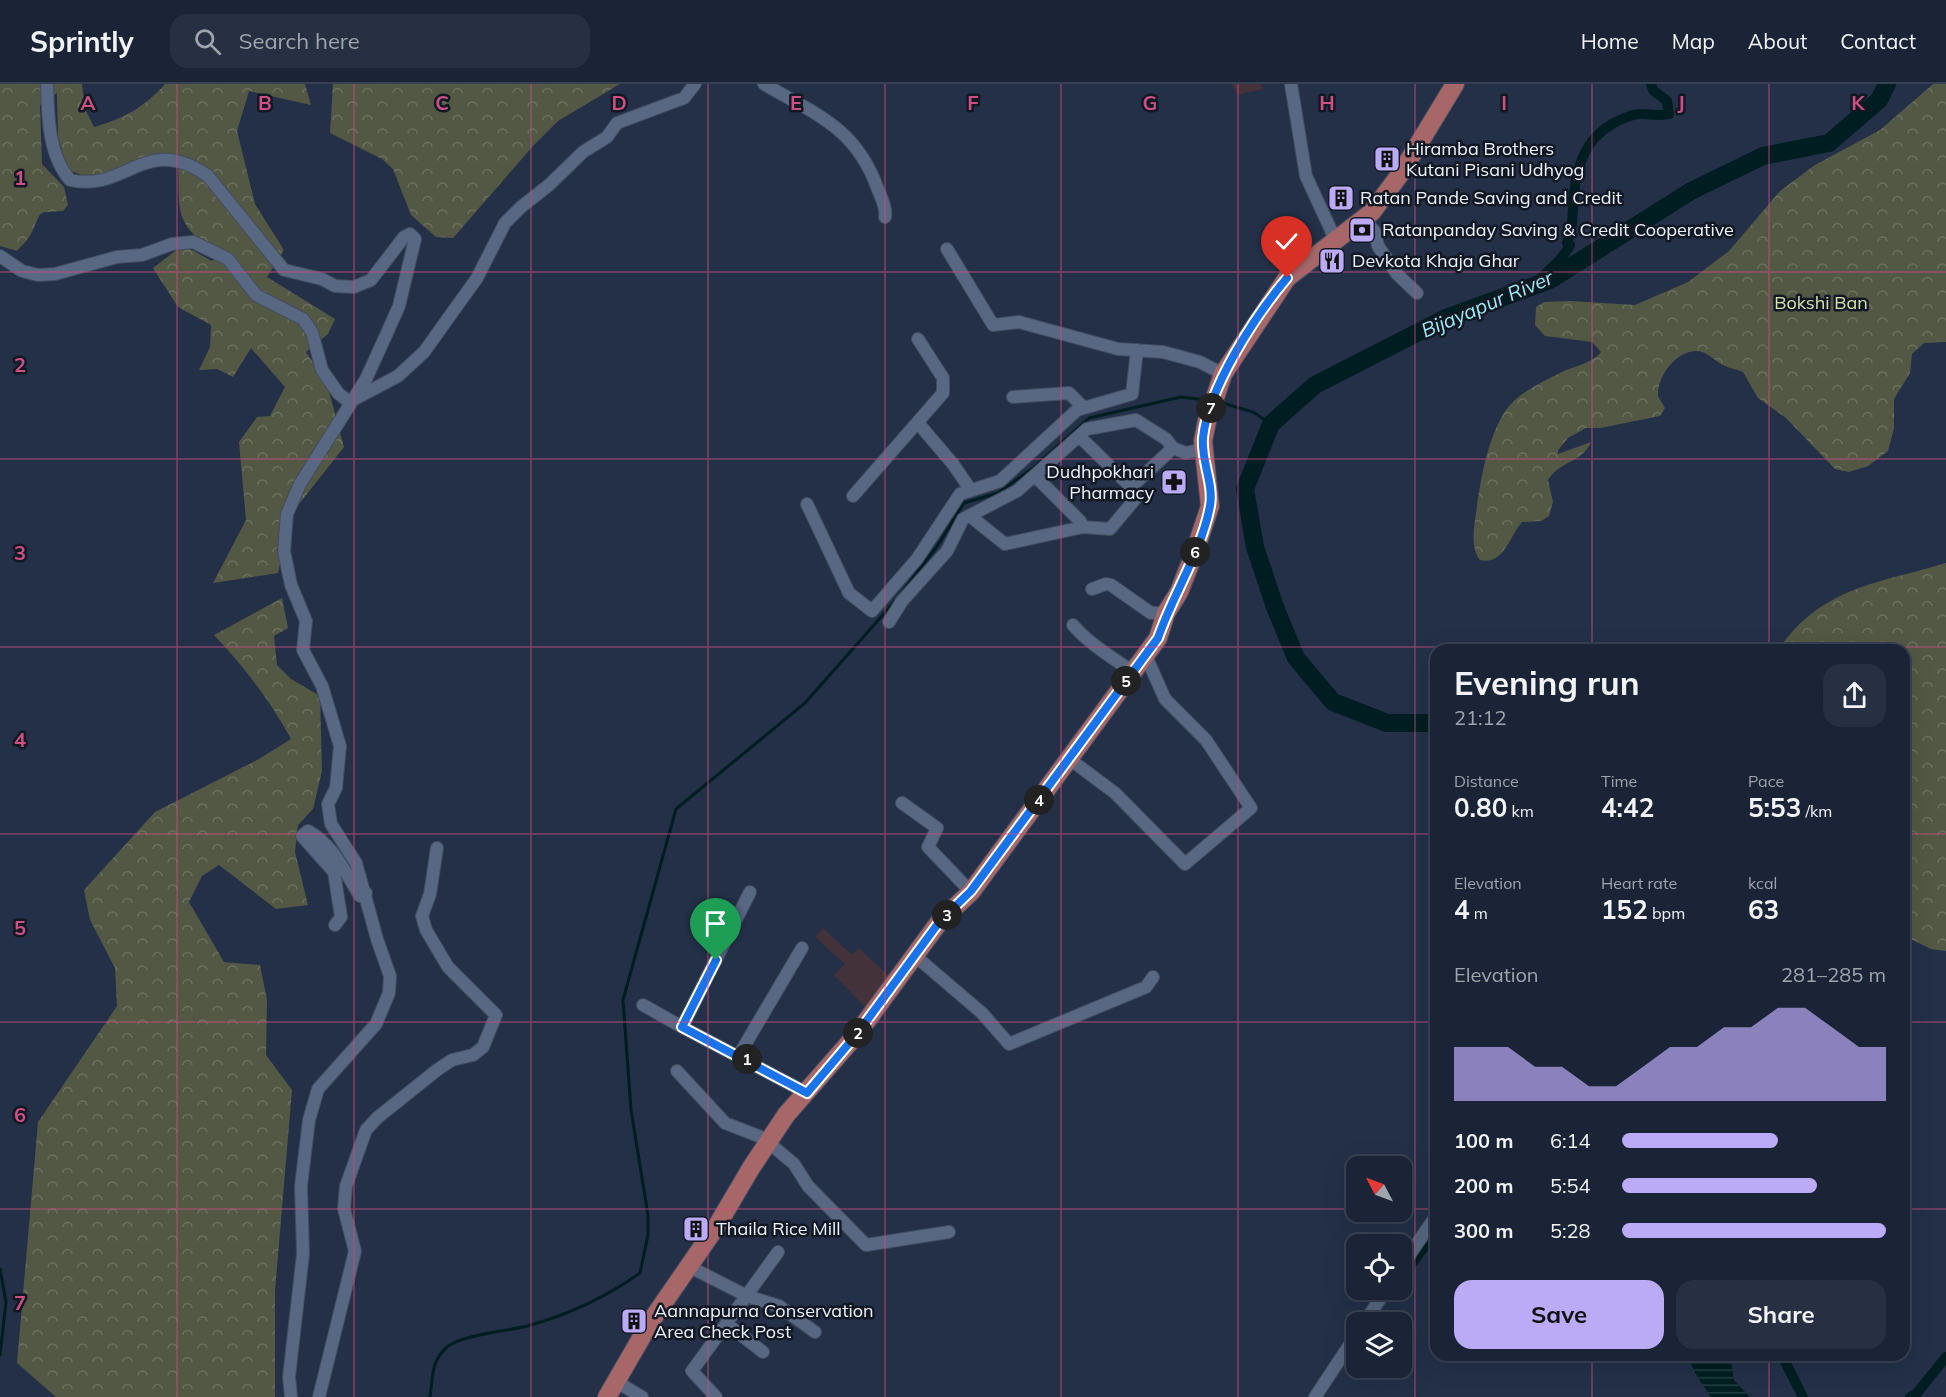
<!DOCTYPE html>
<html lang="en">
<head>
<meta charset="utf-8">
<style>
	:root { --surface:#1a2436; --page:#273042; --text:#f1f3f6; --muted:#9fa4ad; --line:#384151; --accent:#bbaaf6 }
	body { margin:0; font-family:Mulish,sans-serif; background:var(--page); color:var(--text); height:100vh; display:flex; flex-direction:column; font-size:22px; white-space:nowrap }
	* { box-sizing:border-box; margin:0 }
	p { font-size:20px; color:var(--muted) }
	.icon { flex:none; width:33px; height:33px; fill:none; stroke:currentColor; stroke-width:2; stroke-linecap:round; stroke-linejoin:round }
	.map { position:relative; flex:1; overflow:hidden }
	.sheet { position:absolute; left:1430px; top:560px; width:480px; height:717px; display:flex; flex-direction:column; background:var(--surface); border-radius:18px; box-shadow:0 6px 24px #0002,0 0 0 2px var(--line) }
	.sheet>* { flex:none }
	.needle { width:39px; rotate:311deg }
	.fabs { position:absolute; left:1346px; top:1072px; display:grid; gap:12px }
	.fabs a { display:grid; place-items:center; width:66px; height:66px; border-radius:12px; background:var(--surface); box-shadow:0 6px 24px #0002,0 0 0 2px var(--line); font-size:30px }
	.pin { position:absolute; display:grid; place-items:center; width:51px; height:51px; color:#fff; margin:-62px -26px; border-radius:50% 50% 50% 0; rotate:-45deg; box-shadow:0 0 6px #0007 }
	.pin .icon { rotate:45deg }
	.km { position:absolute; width:30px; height:30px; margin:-15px; border-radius:50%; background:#222; color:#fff; font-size:16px; line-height:30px; text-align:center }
	.round { display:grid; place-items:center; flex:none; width:63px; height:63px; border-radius:18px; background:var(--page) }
	.head { display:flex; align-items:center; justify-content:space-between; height:102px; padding:0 24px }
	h1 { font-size:33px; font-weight:700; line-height:45px }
	.stats { display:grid; grid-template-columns:repeat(3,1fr); gap:9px; height:102px; padding:6px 24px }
	.stats div { display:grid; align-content:center }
	.stats b { font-size:26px; font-weight:700 }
	.stats small { font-size:16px; font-weight:400 }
	.stats p { font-size:16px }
	.chart { height:168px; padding:12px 24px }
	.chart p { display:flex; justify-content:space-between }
	.chart svg { width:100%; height:108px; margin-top:6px; fill:var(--accent); opacity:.7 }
	.primary-button { display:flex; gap:12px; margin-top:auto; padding:12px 24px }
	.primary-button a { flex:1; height:69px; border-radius:18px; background:var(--accent); color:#111; font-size:24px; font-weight:700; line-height:69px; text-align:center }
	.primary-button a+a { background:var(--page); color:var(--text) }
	ul { padding:0 24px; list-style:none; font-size:20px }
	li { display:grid; grid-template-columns:96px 72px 1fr; align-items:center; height:45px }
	li i { height:15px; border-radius:8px; background:var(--accent) }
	header { display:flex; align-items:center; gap:36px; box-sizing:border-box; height:84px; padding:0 30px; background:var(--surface); border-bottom:2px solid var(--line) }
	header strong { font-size:28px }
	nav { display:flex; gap:33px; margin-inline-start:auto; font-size:21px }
	.search { width:420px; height:54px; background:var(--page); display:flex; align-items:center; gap:15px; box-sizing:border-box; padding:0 21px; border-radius:18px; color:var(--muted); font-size:22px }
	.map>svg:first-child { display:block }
	.education { fill:#44323a }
	.forest { fill:url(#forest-crowns) }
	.water { fill:url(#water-rules) }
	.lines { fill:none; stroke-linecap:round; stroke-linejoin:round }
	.stream { stroke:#001e21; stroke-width:3 }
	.canal { stroke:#001e21; stroke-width:10 }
	.river { stroke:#001e21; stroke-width:18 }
	.minor-casing { stroke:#424d5f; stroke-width:14 }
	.primary-casing { stroke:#424d5f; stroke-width:20 }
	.minor { stroke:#586782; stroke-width:12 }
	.primary { stroke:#a76768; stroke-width:18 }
	.route-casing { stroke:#fff; stroke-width:12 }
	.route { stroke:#1a73e8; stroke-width:8 }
	.grid { fill:none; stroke:#cd4f83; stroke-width:1.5; stroke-opacity:0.55 }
	.labels { text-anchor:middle; stroke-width:5; stroke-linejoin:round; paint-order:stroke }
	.poi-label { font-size:18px; fill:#edf3fc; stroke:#121823; text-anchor:start }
	.park-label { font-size:18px; fill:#d4e3ab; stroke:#121823 }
	.water-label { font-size:20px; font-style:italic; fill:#9ee9f2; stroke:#121823 }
	.grid-label { font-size:20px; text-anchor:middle; font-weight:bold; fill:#cd4f83; stroke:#121823; stroke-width:5; stroke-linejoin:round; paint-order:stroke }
</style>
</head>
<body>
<header>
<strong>Sprintly</strong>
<div class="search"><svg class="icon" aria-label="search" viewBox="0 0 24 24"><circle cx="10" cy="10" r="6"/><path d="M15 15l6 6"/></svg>Search here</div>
<nav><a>Home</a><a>Map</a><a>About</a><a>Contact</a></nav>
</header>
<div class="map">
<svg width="1946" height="1313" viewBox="0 0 1946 1313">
	<defs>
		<pattern id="forest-crowns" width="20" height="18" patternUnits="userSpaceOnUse" patternTransform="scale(1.5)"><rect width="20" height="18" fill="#535844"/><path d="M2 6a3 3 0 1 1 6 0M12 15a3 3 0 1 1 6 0" fill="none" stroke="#6c7060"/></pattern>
		<pattern id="water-rules" width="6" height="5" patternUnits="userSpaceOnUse" patternTransform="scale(1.5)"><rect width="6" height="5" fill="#001e21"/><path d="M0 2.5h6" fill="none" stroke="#263f42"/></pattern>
	</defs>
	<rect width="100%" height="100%" fill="#233048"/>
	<!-- education -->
	<path class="education" d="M1232,0H1261L1263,5L1237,11Z
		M823,844L852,871L859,864L892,895L866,924L834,891L845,880L815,853Z"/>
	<!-- forest -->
	<path class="forest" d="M0,0H82L85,25L94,43C123,35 145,23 165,0H305L311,21L249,7L237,47L255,120L284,166L267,193L335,235L328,250L306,268L327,300L344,363L292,429L278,489L213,499L246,436L239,358L257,333L270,332L285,303L251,264L233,293L217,285L199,286L210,263L211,241L178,223L153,184L183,161L212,177L219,171C172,138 180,129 178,76L110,90L85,92L68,86L58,53L57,9L40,21L42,80L64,103L68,121L63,127C35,129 43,125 32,148C29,155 22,161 17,167L0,162Z
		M333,0H620L558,37L533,62L453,154L436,153L411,131L393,85L382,75L330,49Z
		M1933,0H1946V258L1924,259L1912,270L1910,289L1894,315V344L1888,367L1868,382L1849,388L1835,385L1786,334L1758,314L1743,288C1737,285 1731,285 1725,282C1715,278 1707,266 1695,267C1675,268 1657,293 1658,312L1665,324L1660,332L1600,344H1586L1568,354L1558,366V370L1591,358C1582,379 1561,376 1548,396L1553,418L1549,432L1541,437L1522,438C1510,451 1504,482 1480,476C1469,463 1475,438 1477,422C1481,393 1488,355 1504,329C1515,311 1541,298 1560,289C1573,282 1592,280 1601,268L1592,258L1545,252L1535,241L1536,223L1544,218L1570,217L1635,221L1688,198L1729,167L1780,107L1815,81L1880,46Z
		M1946,479V867L1931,865L1904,852V566L1779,565C1822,502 1881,499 1946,479Z
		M282,514L288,544L274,552L277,581L291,595L320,612L322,687L313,725L298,741L295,768L308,821L276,825L219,781L202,792L189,818L224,878L260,881L267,916L266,971L292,1006L275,1207V1313H56L17,1279L38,1038L117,922L115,884L90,836L84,806L155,728L259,675L291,655C270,616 244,583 214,551Z"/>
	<!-- water -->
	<path class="water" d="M1686,1271H1730L1734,1296L1750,1313H1711L1698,1294Z"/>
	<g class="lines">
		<!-- stream -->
		<path class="stream" d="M1219,318L1253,328L1271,340
			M900,511L938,461L964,419L998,409L1033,384L1089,334L1181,313L1206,316
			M0,1185L6,1218L0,1271
			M430,1313C433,1292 431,1277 447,1263C461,1251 509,1247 527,1242C568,1231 606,1213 640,1189L648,1151V1131L631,1026L623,916L676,725L805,619L896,516"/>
		<!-- canal -->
		<path class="canal" d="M1532,203C1545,188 1561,179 1570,161L1567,159C1574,144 1572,127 1574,110C1578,69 1594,43 1633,31C1645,28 1657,33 1669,30L1667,17L1653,6L1651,0
			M1401,1194L1436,1147
			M1781,1270L1803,1313
			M1910,1313L1917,1309L1946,1273"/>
		<!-- river -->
		<path class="river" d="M1436,639H1387L1333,618L1296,574L1275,523L1255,463L1245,405L1271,340L1315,301L1446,234L1550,196L1691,107L1763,72L1829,59L1879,16L1887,0"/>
		<defs>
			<path id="minor" d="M47,0C48,31 48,71 70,96C127,109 145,48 208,92L284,186L322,195L335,202L354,203L371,196L404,153L410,150L415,155L399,222L387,249L366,295L300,400L287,430L284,467L291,501L306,537L303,566L322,602L340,662L336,704L328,720L331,740L356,779L377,855L390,892L389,909L376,940L318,1005L309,1036L301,1102L303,1170L289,1293L291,1313
				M764,0C815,30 855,43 877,103C880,112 887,123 885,133
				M1291,0L1306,92L1336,157
				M1364,135L1375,148L1378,162L1397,190L1417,209
				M947,165L993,241L1019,238L1118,265L1163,268L1200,278L1223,290
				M0,172L22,187L38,191L55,190L117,173L142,171L172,160L193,158L228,175L256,211L303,235L312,248L322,286L338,309L349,318L398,292L424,268L477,194L505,139L521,123L549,101L583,68L607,53L617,39L684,14L695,0
				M1013,313L1069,309L1083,323
				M918,339L953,380L970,405
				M1079,352L1131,403
				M1036,393L1080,437L1083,443
				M853,412L943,309V294L918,255
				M807,420L849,509L872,527L917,475L960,410L1000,397L1077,326L1132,310L1137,266
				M970,432L1005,460L1083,443L1110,445L1136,414L1131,403L1173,364L1186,369L1203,365
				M1092,505L1106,500L1111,501L1151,529H1166
				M889,538L902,517L947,467L963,435L1017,407L1087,345L1136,336L1166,355L1173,364
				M1073,541C1088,559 1113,574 1133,588
				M1068,674L1115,709L1185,780L1251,724L1206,656L1165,615L1146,572
				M902,719L937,744L928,763L971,808
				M750,808L682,943L807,1009
				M335,841L341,833L334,788L302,752L308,747C334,761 345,789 360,812L366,809
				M914,871L982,929L1009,960L1146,903L1153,893
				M643,921L682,943
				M739,971L802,864
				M677,987L725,1039L761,1053L767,1060
				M768,1058L794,1080L808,1102L866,1161L949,1148
				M688,1182L747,1212L779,1222L815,1248
				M1401,1183L1436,1132
				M1364,1239L1386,1206
				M727,1240L763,1268
				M615,1297L642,1313
				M319,1313L355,1167L344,1125L346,1102L366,1046L377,1034L437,986L452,976L473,971L483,963L496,931L448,883L426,846L422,832L430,810L437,764
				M716,1313L692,1287L778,1168
				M1315,1313L1356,1251"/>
			<path id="primary" d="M607,1313L651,1237L718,1140L751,1084L786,1031L857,950L940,837L971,808L1158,554L1166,529L1179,508L1194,470L1210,422L1203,357L1207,337L1223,290L1287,194L1372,128L1401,89L1455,0"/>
		</defs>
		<!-- minor casing -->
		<use href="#minor" class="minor-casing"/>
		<!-- primary casing -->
		<use href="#primary" class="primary-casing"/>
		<!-- minor -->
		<use href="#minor" class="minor"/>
		<!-- primary -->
		<use href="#primary" class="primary"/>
	</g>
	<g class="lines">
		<defs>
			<path id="route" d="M716,876L682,943L807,1009L857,950L940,837L971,807L1158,554C1173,510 1201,469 1210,422C1214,400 1201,377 1203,354C1208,304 1255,232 1287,194"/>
		</defs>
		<!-- route casing -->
		<use href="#route" class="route-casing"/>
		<!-- route -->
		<use href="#route" class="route"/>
	</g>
	<!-- grid -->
	<path class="grid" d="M177,0V1313M354,0V1313M531,0V1313M708,0V1313M885,0V1313M1061,0V1313M1238,0V1313M1415,0V1313M1592,0V566M1769,0V566M0,188H1946M0,375H1946M0,563H1946M0,750H1436M1904,750H1946M0,938H1436M1904,938H1946M0,1125H1356M1401,1125H1436M1904,1125H1946M1592,1270V1313M1769,1270V1313"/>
	<!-- icons -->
	<defs>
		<symbol id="building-square" viewBox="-11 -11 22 22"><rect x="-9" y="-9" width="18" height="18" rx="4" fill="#bbaaf6" stroke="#121823"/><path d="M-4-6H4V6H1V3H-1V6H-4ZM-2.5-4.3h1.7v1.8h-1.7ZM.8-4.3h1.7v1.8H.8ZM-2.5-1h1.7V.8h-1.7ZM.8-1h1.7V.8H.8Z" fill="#111"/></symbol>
		<symbol id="bank-square" viewBox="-11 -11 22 22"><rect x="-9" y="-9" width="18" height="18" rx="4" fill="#bbaaf6" stroke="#121823"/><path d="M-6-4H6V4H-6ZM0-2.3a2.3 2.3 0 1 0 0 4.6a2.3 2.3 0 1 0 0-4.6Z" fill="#111"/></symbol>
		<symbol id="restaurant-square" viewBox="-11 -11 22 22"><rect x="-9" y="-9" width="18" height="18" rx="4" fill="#bbaaf6" stroke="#121823"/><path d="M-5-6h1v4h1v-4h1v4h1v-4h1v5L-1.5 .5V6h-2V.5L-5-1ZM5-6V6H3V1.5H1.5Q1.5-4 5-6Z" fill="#111"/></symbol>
		<symbol id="pharmacy-square" viewBox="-11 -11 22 22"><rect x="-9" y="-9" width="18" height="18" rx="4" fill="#bbaaf6" stroke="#121823"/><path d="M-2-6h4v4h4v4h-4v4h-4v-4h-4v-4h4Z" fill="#111"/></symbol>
	</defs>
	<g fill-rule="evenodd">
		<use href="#building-square" x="1372" y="60" width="30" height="30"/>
		<use href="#building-square" x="1326" y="99" width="30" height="30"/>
		<use href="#bank-square" x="1347" y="131" width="30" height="30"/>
		<use href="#restaurant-square" x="1317" y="162" width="30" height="30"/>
		<use href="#pharmacy-square" x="1159" y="383" width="30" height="30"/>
		<use href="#building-square" x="681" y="1130" width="30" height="30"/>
		<use href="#building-square" x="619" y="1222" width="30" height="30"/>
	</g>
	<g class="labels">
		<!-- poi labels -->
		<g class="poi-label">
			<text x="1406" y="71">Hiramba Brothers<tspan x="1406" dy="21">Kutani Pisani Udhyog</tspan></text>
			<text x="1360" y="120">Ratan Pande Saving and Credit</text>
			<text x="1382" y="152">Ratanpanday Saving &amp; Credit Cooperative</text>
			<text x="1352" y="183">Devkota Khaja Ghar</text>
			<text x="1154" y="394" text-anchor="end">Dudhpokhari<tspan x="1154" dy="21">Pharmacy</tspan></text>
			<text x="716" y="1151">Thaila Rice Mill</text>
			<text x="654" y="1233">Aannapurna Conservation<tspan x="654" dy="21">Area Check Post</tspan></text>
		</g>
		<!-- park labels -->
		<g class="park-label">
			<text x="1821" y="225">Bokshi Ban</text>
		</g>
		<!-- water labels -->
		<g class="water-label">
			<text transform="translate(1487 220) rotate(-23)" y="7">Bijayapur River</text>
		</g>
	</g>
	<g class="grid-label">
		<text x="88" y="26">A</text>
		<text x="265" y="26">B</text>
		<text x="442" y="26">C</text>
		<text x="619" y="26">D</text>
		<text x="796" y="26">E</text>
		<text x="973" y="26">F</text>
		<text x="1150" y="26">G</text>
		<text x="1327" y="26">H</text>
		<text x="1504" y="26">I</text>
		<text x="1681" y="26">J</text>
		<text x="1858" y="26">K</text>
		<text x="20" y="101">1</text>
		<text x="20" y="288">2</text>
		<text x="20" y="476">3</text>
		<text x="20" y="663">4</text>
		<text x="20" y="851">5</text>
		<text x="20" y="1038">6</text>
		<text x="20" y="1226">7</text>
	</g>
</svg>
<div class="fabs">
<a><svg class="needle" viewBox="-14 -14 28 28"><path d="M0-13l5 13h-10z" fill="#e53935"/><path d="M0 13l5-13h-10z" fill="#9fa4ad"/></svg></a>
<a><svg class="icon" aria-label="locate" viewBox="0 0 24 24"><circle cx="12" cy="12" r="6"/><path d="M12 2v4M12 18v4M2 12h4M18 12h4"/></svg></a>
<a><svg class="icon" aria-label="layers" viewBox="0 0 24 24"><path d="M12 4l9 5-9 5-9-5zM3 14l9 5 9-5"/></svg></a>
</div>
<div class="pin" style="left:716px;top:876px;background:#1e9e55"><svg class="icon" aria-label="arrive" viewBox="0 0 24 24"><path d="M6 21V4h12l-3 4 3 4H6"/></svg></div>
<div class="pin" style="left:1287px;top:194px;background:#d93025"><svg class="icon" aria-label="check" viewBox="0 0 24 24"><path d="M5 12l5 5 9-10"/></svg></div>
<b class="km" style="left:747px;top:975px">1</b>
<b class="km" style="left:858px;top:949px">2</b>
<b class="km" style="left:947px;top:831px">3</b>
<b class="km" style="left:1039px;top:716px">4</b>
<b class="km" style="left:1126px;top:597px">5</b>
<b class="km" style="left:1195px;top:468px">6</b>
<b class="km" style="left:1211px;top:324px">7</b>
<section class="sheet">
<div class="head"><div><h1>Evening run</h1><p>21:12</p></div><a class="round"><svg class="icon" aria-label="share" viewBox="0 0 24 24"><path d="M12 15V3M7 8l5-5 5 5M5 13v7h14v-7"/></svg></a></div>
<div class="stats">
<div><p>Distance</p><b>0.80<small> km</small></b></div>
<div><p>Time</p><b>4:42</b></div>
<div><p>Pace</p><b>5:53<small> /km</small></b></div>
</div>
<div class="stats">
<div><p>Elevation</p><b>4<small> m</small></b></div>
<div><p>Heart rate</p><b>152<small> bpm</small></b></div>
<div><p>kcal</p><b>63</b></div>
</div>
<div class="chart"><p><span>Elevation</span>281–285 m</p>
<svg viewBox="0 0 160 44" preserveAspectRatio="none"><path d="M0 44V22L10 22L20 22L30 30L40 30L50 38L60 38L70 30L80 22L90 22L100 14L110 14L120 6L130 6L140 14L150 22L160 22V44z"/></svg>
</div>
<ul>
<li><b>100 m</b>6:14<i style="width:59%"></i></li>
<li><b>200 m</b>5:54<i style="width:74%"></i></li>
<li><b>300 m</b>5:28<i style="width:100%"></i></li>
</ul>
<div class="primary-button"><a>Save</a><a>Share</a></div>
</section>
</div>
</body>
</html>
